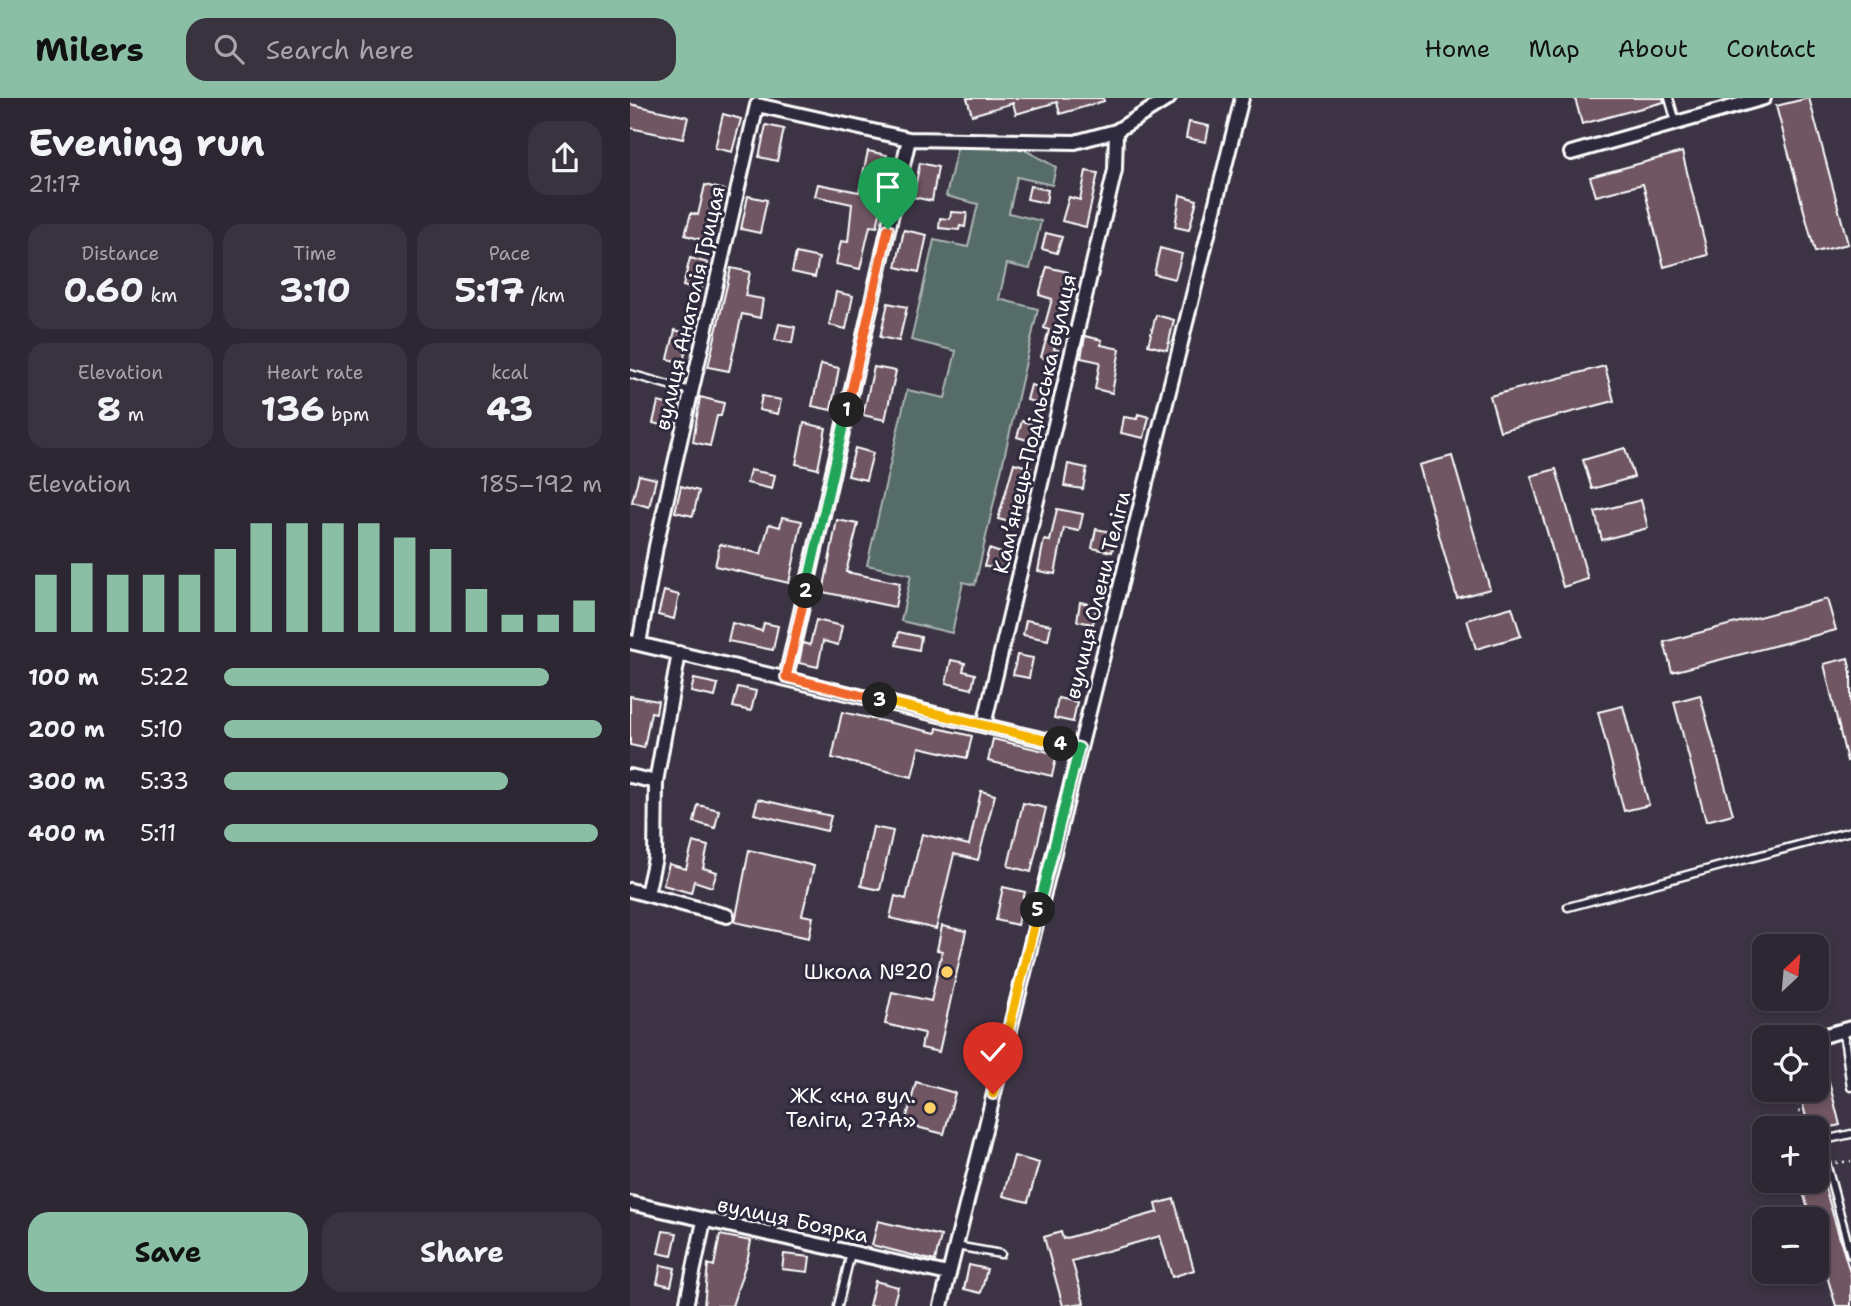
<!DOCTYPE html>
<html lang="en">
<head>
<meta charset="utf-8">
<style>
	:root { --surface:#2d2633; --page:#39323f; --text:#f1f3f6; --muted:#a7a5ac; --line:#48434e; --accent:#8abfa5 }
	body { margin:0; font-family:"Shantell Sans",sans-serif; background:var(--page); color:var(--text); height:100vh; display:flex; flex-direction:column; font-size:26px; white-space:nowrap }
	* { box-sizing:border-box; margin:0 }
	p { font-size:23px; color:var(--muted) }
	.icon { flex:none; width:38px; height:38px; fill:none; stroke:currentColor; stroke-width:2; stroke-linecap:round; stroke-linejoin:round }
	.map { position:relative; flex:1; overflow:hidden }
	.drawer { display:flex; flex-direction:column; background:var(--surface); width:630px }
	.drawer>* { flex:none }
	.needle { width:46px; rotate:26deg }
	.buttons { position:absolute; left:1122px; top:836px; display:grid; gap:14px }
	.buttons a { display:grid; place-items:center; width:77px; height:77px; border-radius:14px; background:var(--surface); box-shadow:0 4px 10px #0003,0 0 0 2px var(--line); font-size:35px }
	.pin { position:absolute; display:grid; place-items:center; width:60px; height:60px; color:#fff; margin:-72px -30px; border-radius:50% 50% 50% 0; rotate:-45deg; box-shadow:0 0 7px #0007 }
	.pin .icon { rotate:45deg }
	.km { position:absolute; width:35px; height:35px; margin:-18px; border-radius:50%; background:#222; color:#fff; font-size:19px; line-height:35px; text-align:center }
	.round { display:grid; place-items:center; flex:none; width:74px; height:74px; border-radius:21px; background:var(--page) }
	.summary { display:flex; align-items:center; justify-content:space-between; height:119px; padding:0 28px }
	h1 { font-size:38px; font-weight:700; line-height:52px }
	.stats { display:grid; grid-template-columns:repeat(3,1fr); gap:10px; height:119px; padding:7px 28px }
	.stats div { display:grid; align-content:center; border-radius:18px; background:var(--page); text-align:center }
	.stats b { font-size:35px; font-weight:700 }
	.stats small { font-size:19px; font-weight:400 }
	.stats p { font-size:19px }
	.chart { height:196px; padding:14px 28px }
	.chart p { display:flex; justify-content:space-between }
	.chart svg { width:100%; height:126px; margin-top:7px; stroke:var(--accent); stroke-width:6 }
	.action { display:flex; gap:14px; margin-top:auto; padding:14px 28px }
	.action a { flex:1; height:80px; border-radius:21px; background:var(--accent); color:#111; font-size:28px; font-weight:700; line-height:80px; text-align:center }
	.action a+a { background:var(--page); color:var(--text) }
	ul { padding:0 28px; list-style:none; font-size:23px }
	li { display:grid; grid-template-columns:112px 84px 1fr; align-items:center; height:52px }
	li i { height:18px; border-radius:9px; background:var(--accent) }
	header { display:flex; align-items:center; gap:42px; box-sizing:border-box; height:98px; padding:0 35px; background:var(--accent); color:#111 }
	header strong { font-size:33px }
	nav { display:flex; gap:38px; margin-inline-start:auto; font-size:24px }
	.search { width:490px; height:63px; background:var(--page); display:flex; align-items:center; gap:18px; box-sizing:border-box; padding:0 24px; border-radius:21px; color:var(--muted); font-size:26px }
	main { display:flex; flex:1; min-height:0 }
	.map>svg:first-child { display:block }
	.green { fill:#576c67; stroke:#abb6b3; stroke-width:2 }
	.building { fill:#6f5762; stroke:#fff; stroke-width:2 }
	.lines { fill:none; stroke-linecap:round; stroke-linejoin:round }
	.lane-casing { stroke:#fff; stroke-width:11 }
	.street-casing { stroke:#fff; stroke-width:18 }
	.path { stroke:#fff; stroke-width:2.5; stroke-dasharray:2 5; stroke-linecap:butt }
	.lane { stroke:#2f2a3d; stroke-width:6 }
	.street { stroke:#2f2a3d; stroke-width:12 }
	.split-1-casing { stroke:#fff; stroke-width:14 }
	.split-2-casing { stroke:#fff; stroke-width:14 }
	.split-3-casing { stroke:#fff; stroke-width:14 }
	.split-4-casing { stroke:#fff; stroke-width:14 }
	.split-5-casing { stroke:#fff; stroke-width:14 }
	.split-6-casing { stroke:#fff; stroke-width:14 }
	.split-1 { stroke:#f0652b; stroke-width:9 }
	.split-2 { stroke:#22a559; stroke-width:9 }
	.split-3 { stroke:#f0652b; stroke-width:9 }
	.split-4 { stroke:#f5b400; stroke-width:9 }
	.split-5 { stroke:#22a559; stroke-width:9 }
	.split-6 { stroke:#f5b400; stroke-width:9 }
	.poi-dot { fill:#ffd166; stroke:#2f2a3d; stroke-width:2.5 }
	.labels { text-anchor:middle; stroke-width:6; stroke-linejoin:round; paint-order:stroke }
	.street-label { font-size:21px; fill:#fff; stroke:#2f2a3d }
	.poi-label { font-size:21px; fill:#fff; stroke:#2f2a3d; text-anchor:end }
</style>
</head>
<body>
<header>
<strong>Milers</strong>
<div class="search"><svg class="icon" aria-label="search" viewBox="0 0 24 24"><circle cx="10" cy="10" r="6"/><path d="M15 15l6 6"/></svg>Search here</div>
<nav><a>Home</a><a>Map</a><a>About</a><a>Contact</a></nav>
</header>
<main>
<section class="drawer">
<div class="summary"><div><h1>Evening run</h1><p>21:17</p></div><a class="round"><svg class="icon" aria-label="share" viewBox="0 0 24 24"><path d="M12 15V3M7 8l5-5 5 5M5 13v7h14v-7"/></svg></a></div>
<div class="stats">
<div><p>Distance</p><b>0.60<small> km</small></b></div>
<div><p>Time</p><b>3:10</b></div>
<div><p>Pace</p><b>5:17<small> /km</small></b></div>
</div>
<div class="stats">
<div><p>Elevation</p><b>8<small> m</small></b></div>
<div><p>Heart rate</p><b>136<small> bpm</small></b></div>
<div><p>kcal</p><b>43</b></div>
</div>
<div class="chart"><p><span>Elevation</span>185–192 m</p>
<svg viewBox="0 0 160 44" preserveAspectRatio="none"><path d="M5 44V24M15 44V20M25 44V24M35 44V24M45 44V24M55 44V15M65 44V6M75 44V6M85 44V6M95 44V6M105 44V11M115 44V15M125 44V29M135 44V38M145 44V38M155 44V33"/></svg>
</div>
<ul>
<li><b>100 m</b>5:22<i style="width:86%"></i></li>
<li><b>200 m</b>5:10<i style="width:100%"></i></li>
<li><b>300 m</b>5:33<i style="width:75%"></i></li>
<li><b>400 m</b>5:11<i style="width:99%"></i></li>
</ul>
<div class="action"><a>Save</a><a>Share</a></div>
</section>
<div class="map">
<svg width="1221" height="1208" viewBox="0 0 1221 1208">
	<rect width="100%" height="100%" fill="#3c3344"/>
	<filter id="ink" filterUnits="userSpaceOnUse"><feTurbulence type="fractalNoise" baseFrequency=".0143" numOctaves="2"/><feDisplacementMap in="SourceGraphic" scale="14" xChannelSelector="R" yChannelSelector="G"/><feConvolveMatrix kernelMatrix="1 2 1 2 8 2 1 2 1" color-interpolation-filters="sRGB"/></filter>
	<g filter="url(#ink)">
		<!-- green -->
		<path class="green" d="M328,46L386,47L426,69L422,87L387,79L379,115L411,123L400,171L377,166L369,201L408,211L345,487L333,484L322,535L271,523L281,477L237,467L277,292L315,300L326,253L281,242L304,142L338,149L348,106L316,98Z"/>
		<!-- building -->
		<path class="building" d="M337,0H473L474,3L430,16L427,4L386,16L383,5L342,17Z
			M945,0H1033L1034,4L952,26Z
			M1179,0L1218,146L1185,154L1146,8Z
			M0,6L58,19L53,41L0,30Z
			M93,16L111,21L102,54L85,50Z
			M559,24L579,28L576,44L556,40Z
			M136,27L154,31L147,63L129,59Z
			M238,53L257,57L246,110L251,111L247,129L240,128L230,171L206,166L211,143L218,144L222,106L185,98L188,86L229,94Z
			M1052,54L1078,157L1034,169L1013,86L966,98L960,79Z
			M290,65L308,69L302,103L283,99Z
			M456,73L468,75L456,129L432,123L439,99L450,102Z
			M75,87L95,92L88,121L79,119L73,142L55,137L61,115L68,117Z
			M400,88L418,92L416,105L397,101Z
			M550,97L567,102L559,132L545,129Z
			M118,98L137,102L130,135L111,131Z
			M321,114L337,115L335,129L330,128L329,132L309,130L310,120L320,121Z
			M274,132L297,137L289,174L266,169Z
			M416,135L432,139L427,155L412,151Z
			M530,150L552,156L545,181L524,176Z
			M166,155L189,160L185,179L162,174Z
			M60,160L78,165L71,193L53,188Z
			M417,169L438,174L434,190L438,192L434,213L424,251L428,252L424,264L411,259L419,232L414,230L422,201L409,197Z
			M101,170L120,174L115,198L133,201L130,220L112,216L99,273L78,269Z
			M206,194L223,198L216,231L199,227Z
			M258,205L277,209L269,243L250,239Z
			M526,217L544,222L537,252L518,247Z
			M149,226L165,229L162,245L145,242Z
			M45,232L59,236L53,265L38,261Z
			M455,238L472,242L471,247L490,251L482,295L465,291L470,264L451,260Z
			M191,266L209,270L201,312L182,308Z
			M975,268L984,303L870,333L860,298Z
			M244,269L266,273L255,322L233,317Z
			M401,287L417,291L413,306L397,302Z
			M132,298L151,302L148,316L129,312Z
			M70,299L94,305L91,318H87L80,348L63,344Z
			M28,304L44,308L39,329L23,325Z
			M508,316L519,319L514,340L491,335L494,319L507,321Z
			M392,323L409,328L404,344L387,339Z
			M174,325L196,330L188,371L166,366Z
			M225,350L243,355L236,382L218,378Z
			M995,350L1004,379L962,391L953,362Z
			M822,358L860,491L827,500L789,367Z
			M384,365L401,370L384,425L368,421Z
			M438,366L457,370L453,391L434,388Z
			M926,371L958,481L933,489L901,378Z
			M120,372L145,377L142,391L117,385Z
			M9,377L26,381L19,409L2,404Z
			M51,388L69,393L63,418L45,414Z
			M1011,402L1018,430L972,442L965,414Z
			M427,411L453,416L449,433L434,430L425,476L408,473L414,442L420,443Z
			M152,419L172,423L159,485L85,468L90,446L131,456L139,426L150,429Z
			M207,422L228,426L216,474L270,485L265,509L193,494Z
			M466,431L486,435L482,454L462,450Z
			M359,451L377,457L372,473L354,468Z
			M34,493L49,497L44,521L28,517Z
			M1197,501L1206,532L1042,574L1034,544Z
			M450,504L467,508L463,526L447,523Z
			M882,509L891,538L846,551L837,522Z
			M186,522L212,528L208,547L193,543L188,569L169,565L173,545L180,547Z
			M396,522L421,527L418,542L393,537Z
			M102,525L132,533L134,525L148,528L143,552L98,543Z
			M269,534L291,539L289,552L266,547Z
			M387,557L403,560L399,580L383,577Z
			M1218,560L1221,575V662L1217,663L1194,566Z
			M321,562L335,565L333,573L345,576L342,591L316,585Z
			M64,581L88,586L85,599L61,594Z
			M108,589L126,593L121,613L103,609Z
			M1070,597L1103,716L1076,723L1044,604Z
			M0,598L28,603L26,615L21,614L14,650L0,647Z
			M428,600L447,604L443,624L424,620Z
			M993,608L1019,707L994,713L968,614Z
			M212,614L306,635L307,630L342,638L337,660L289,649L282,679L202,660Z
			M363,641L427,656L422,678L358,663Z
			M351,693L365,697L348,762L324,756L306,831L260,820L265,798L276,801L292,736L339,747Z
			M128,701L201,718L197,733L124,716Z
			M393,705L416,710L401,774L378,768Z
			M68,707L89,712L85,730L64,724Z
			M243,729L263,733L250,792L231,788Z
			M63,744L78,748L73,770L87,774L82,789L64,783L61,795L33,787L39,766L56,771Z
			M119,752L184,768L172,817L183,819L179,840L105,824Z
			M373,789L395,794L387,827L366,822Z
			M312,828L336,833L309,954L291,950L294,935L255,926L262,894L301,903L312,853L307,852Z
			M1190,948L1210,1027L1186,1033L1179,1031L1169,992H1186V949Z
			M286,984L325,995L314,1036L275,1026Z
			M384,1058L409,1065L398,1104L373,1098Z
			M1170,1083H1193L1221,1178V1208H1206L1186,1141V1122H1181Z
			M544,1101L564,1172L542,1179L530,1138L442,1163L454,1205L433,1208L414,1139L431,1134L433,1141L528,1114L526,1106Z
			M248,1123L311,1138L305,1163L242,1147Z
			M33,1133L47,1135L42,1158L28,1155Z
			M90,1137L121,1143L118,1159L102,1208H74L78,1166L84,1168Z
			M154,1156L180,1159L178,1174L152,1171Z
			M31,1167L45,1170L41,1188L27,1185Z
			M339,1167L357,1171L351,1195L334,1191Z
			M245,1183L268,1189L263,1208H239Z"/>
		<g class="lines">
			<defs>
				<path id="lane" d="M1039,0L1046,24
					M0,276L60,293
					M938,809L1221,733
					M1213,932L1221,989
					M1221,1036L1190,1043L1221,1157
					M326,1148L371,1156
					M208,1208L221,1155"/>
				<path id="street" d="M941,55L1134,0
					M0,544L449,650
					M9,546L26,448L127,7L279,41L445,44L486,33L539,0
					M156,579L279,41
					M354,627L485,72L486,33
					M0,678L26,684
					M0,792L97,818
					M17,796L25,760L26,684L49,555
					M1186,940L1221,930
					M0,1105L318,1176
					M56,1208L74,1123
					M311,1208L612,0"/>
			</defs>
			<!-- lane casing -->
			<use href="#lane" class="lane-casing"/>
			<!-- street casing -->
			<use href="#street" class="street-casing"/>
			<!-- path -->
			<path class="path" d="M1164,992L1174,1031
				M1206,1065L1221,1063"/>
			<!-- lane -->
			<use href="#lane" class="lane"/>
			<!-- street -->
			<use href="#street" class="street"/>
		</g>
	</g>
	<g class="lines" filter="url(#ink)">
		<defs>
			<path id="split-1" d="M217,312L258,131"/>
			<path id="split-2" d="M176,493L217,312"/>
			<path id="split-3" d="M176,493L156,579L250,602"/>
			<path id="split-4" d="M250,602L431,646"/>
			<path id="split-5" d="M408,812L449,650L431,646"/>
			<path id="split-6" d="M363,996L408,812"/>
		</defs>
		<!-- split-1 casing -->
		<use href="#split-1" class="split-1-casing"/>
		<!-- split-2 casing -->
		<use href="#split-2" class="split-2-casing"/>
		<!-- split-3 casing -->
		<use href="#split-3" class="split-3-casing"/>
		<!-- split-4 casing -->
		<use href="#split-4" class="split-4-casing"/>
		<!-- split-5 casing -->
		<use href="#split-5" class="split-5-casing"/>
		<!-- split-6 casing -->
		<use href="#split-6" class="split-6-casing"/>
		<!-- split-1 -->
		<use href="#split-1" class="split-1"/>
		<!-- split-2 -->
		<use href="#split-2" class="split-2"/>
		<!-- split-3 -->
		<use href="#split-3" class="split-3"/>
		<!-- split-4 -->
		<use href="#split-4" class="split-4"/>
		<!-- split-5 -->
		<use href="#split-5" class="split-5"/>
		<!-- split-6 -->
		<use href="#split-6" class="split-6"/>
	</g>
	<!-- markers -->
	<g class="poi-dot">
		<circle cx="317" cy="874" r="7"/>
		<circle cx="300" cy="1010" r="7"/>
	</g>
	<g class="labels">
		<!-- street labels -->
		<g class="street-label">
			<text transform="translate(60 210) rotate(-77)" y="7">вулиця Анатолія Грицая</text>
			<text transform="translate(405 326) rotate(-77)" y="7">Камʼянець-Подільська вулиця</text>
			<text transform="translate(468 497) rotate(-76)" y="7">вулиця Олени Теліги</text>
			<text transform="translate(163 1122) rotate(12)" y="7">вулиця Боярка</text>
		</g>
		<!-- poi labels -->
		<g class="poi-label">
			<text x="303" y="881">Школа №20</text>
			<text x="286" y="1005">ЖК «на вул.<tspan x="286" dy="24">Теліги, 27А»</tspan></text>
		</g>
	</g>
</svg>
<div class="buttons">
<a><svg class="needle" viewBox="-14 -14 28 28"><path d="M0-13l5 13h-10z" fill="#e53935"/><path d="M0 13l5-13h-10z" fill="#a7a5ac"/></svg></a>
<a><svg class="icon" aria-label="locate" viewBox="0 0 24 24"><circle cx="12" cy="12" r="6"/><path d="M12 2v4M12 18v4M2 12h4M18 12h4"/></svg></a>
<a>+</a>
<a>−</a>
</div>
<div class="pin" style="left:258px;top:131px;background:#1e9e55"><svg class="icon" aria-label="arrive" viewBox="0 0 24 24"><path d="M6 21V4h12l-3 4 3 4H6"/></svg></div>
<div class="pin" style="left:363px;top:996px;background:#d93025"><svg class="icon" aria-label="check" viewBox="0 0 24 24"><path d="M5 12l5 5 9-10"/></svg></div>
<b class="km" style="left:217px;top:312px">1</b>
<b class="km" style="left:176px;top:493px">2</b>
<b class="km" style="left:250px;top:602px">3</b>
<b class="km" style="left:431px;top:646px">4</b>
<b class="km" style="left:408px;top:812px">5</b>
</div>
</main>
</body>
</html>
